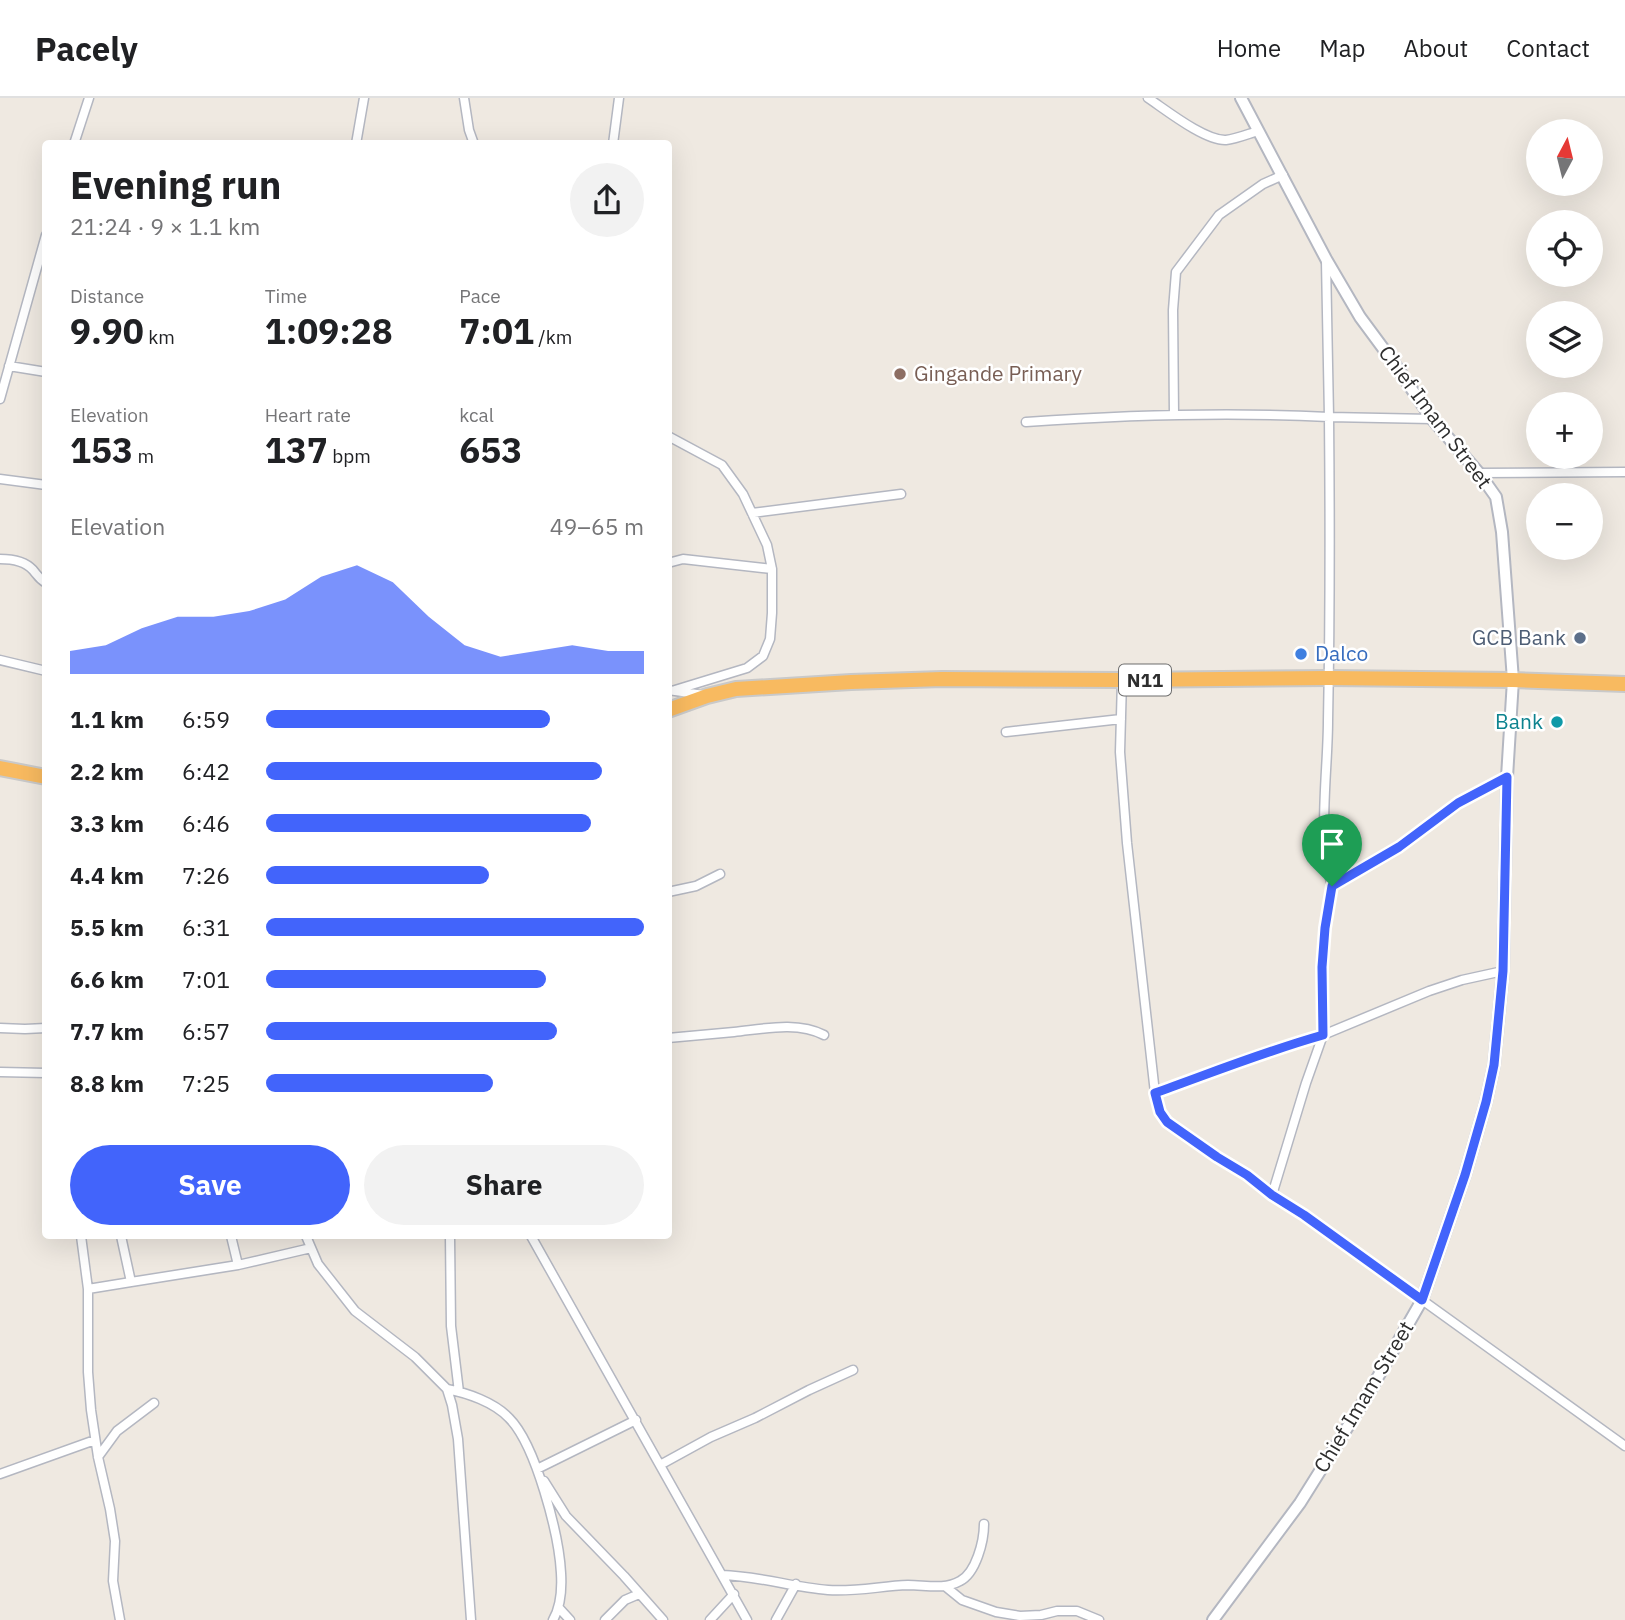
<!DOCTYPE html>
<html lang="en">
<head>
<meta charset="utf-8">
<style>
	:root { --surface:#fff; --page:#f2f2f2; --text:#202124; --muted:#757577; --line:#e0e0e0; --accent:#4264fb }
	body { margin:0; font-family:"IBM Plex Sans",sans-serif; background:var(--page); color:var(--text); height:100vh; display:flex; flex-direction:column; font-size:26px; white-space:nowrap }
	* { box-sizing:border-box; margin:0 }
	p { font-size:23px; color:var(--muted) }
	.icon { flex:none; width:38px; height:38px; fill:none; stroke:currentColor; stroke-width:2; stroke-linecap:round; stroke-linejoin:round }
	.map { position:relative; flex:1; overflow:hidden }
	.side { position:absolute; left:42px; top:42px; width:630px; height:1099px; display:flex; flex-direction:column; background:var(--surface); border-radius:7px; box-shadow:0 7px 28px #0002 }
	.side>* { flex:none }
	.needle { width:46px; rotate:7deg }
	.buttons { position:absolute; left:1526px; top:21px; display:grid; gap:14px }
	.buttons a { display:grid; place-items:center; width:77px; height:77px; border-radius:50%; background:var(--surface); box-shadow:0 7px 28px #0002; font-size:35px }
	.pin { position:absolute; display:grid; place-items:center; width:60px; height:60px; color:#fff; margin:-72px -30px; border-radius:50% 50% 50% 0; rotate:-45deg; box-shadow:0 0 7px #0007 }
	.pin .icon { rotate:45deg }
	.round { display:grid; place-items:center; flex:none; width:74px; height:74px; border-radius:37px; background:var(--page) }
	.headline { display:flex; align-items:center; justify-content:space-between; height:119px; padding:0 28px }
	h1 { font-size:38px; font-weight:700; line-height:52px }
	.stats { display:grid; grid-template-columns:repeat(3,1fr); gap:10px; height:119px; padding:7px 28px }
	.stats div { display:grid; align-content:center }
	.stats b { font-size:35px; font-weight:700 }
	.stats small { font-size:19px; font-weight:400 }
	.stats p { font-size:19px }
	.chart { height:196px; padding:14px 28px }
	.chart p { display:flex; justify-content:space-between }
	.chart svg { width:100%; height:126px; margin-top:7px; fill:var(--accent); opacity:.7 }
	.action { display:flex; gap:14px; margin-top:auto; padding:14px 28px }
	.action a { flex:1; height:80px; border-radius:42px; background:var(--accent); color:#fff; font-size:28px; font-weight:700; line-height:80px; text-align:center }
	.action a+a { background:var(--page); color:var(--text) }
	ul { padding:0 28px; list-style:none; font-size:23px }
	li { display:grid; grid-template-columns:112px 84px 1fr; align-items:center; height:52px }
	li i { height:18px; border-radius:9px; background:var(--accent) }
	header { display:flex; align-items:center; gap:42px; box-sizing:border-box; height:98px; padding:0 35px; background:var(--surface); border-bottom:2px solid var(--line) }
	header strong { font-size:33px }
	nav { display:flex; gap:38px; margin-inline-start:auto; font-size:24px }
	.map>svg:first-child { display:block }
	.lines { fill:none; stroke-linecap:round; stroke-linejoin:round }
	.minor-casing { stroke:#b4b7c1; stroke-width:11 }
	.tertiary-casing { stroke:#b4b7c1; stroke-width:14 }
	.trunk-casing { stroke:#c9c9c9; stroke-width:18 }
	.minor { stroke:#fff; stroke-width:8 }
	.tertiary { stroke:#fff; stroke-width:10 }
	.trunk { stroke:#f8ba60; stroke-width:14 }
	.route-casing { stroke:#fff; stroke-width:14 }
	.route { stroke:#4264fb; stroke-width:9 }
	.education-dot { fill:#8d6e63; stroke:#fff; stroke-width:2.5 }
	.service-dot { fill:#5c6f8a; stroke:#fff; stroke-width:2.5 }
	.shop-dot { fill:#3f7fe0; stroke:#fff; stroke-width:2.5 }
	.culture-dot { fill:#0f9aa8; stroke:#fff; stroke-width:2.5 }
	.labels { text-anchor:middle; stroke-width:5; stroke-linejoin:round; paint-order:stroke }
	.shield { fill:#fff; stroke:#6d6d6d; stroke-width:2 }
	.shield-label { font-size:19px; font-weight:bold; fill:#2e2e2e }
	.education-label { font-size:21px; fill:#785e54; stroke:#fff; text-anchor:start }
	.street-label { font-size:21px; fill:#2e2e2e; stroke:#fff }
	.service-label { font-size:21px; fill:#4e5e75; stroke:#fff; text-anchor:end }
	.shop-label { font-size:21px; fill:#366cbe; stroke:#fff; text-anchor:start }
	.culture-label { font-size:21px; fill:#0d838f; stroke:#fff; text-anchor:end }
</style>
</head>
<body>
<header>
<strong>Pacely</strong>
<nav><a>Home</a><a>Map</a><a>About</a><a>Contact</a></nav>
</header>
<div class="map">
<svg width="1625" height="1522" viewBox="0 0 1625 1522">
	<rect width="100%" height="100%" fill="#efe9e1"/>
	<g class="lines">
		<defs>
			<path id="minor" d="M464,0L469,32L474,46
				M1148,0C1166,12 1205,43 1226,42C1236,41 1248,36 1258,33
				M74,46L89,0
				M356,46L364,0
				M613,46L619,0
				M9,268L46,274
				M0,301L46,137
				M1174,317L1173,212L1176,174L1219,117L1263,86L1283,77
				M1026,324C1127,317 1228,314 1329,319L1326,163
				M668,338L722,367L743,396L767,447L772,471V515L770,541L763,558L747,570L675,592
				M1479,375L1625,374
				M0,381L46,387
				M752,415L901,396
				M0,461C12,461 25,463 33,472C38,478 39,481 46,485
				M668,465L683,461L772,471
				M0,562L46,573
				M1122,582L1120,654L1127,745L1155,995L1160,1014L1167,1024L1217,1059L1247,1077L1272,1097L1304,1117L1625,1348
				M668,592L704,597
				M1006,634L1121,621
				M1332,788C1317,741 1328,673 1328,623C1330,522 1330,420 1329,319L1432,321
				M668,794L696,788L720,776
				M0,930L25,931L46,930
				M668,940C690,938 712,936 734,934C763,931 797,923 824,937
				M0,974L46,975
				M1155,995C1211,975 1266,953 1323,937V869L1325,830L1332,788L1399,749L1458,705L1507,679
				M1272,1097L1306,985L1323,937L1429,893L1462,882L1503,873
				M81,1138L88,1191V1274L91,1312L98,1359L110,1411L115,1443L113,1483L120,1522
				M121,1138L131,1184L238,1167
				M231,1138L238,1167L311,1150
				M306,1138L318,1166L355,1213L415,1259L447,1291L452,1307L458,1341L471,1522
				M450,1138L451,1228L459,1294
				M531,1138L747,1522
				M88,1191L131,1184
				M447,1291C467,1295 494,1304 509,1320C536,1347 559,1437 561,1475C562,1491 561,1508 553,1522
				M98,1359L117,1333L154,1305
				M660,1367L711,1339L755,1320L809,1292L853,1272
				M537,1371L636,1322
				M0,1376L95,1342
				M544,1383L566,1418L624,1478L663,1522
				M722,1477C758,1478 792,1489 828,1492C855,1494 881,1488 908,1487C926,1487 944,1492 960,1483C976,1475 984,1443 984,1426
				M946,1489L962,1502L996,1514L1020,1518L1041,1517L1057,1513H1077L1099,1522
				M559,1510L570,1522
				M605,1522L625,1502L639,1496
				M710,1522L734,1496
				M776,1522L796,1486"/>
			<path id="tertiary" d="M1213,1522L1300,1405L1367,1298L1422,1202L1465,1077L1486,1004L1494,967L1497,936L1503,873L1507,679L1513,582L1502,434L1496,399L1479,375L1432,321L1394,265L1360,219L1326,161L1241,0"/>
			<path id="trunk" d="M668,612L707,598L736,591L851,584L942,581L1122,582L1329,580L1513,582L1625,586
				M0,670L46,679"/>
		</defs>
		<!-- minor casing -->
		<use href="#minor" class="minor-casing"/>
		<!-- tertiary casing -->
		<use href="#tertiary" class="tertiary-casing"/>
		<!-- trunk casing -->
		<use href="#trunk" class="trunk-casing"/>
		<!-- minor -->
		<use href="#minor" class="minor"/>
		<!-- tertiary -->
		<use href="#tertiary" class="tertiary"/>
		<!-- trunk -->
		<use href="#trunk" class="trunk"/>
	</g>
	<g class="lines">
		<defs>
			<path id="route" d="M1507,679L1503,873L1494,967L1486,1004L1465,1077L1422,1202L1304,1117L1272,1097L1247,1077L1217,1059L1167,1024L1160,1014L1155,995C1211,975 1266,953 1323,937L1322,869L1325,830L1332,788L1399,749L1458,705Z"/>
		</defs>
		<!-- route casing -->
		<use href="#route" class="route-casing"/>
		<!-- route -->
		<use href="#route" class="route"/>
	</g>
	<!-- markers -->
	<circle class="education-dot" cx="900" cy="276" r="7"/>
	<circle class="service-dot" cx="1580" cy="540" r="7"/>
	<circle class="shop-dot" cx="1301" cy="556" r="7"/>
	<circle class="culture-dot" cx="1557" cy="624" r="7"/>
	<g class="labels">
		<!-- shield labels -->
		<rect class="shield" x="1119" y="566.5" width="52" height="31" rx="5"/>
		<g class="shield-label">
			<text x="1145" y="589">N11</text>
		</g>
		<!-- education labels -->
		<g class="education-label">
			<text x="914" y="283">Gingande Primary</text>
		</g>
		<!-- street labels -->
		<g class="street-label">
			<text transform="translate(1435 319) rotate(53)" y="7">Chief Imam Street</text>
			<text transform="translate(1364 1299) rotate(-59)" y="7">Chief Imam Street</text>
		</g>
		<!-- service labels -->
		<g class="service-label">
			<text x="1566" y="547">GCB Bank</text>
		</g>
		<!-- shop labels -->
		<g class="shop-label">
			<text x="1315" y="563">Dalco</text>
		</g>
		<!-- culture labels -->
		<g class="culture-label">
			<text x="1543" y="631">Bank</text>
		</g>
	</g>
</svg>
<div class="buttons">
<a><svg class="needle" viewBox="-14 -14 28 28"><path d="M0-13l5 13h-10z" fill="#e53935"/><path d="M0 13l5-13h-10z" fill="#757577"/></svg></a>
<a><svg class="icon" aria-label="locate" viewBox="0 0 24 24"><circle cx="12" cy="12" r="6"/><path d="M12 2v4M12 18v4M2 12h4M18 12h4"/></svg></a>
<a><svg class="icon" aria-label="layers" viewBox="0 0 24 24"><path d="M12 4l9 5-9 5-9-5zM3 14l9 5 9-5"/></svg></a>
<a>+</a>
<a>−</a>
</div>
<div class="pin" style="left:1332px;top:788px;background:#1e9e55"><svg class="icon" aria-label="arrive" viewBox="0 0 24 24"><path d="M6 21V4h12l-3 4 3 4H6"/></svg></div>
<section class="side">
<div class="headline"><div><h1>Evening run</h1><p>21:24 · 9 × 1.1 km</p></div><a class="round"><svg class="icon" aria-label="share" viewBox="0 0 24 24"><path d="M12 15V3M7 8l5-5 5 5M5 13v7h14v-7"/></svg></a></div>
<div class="stats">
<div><p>Distance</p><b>9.90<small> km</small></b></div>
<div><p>Time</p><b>1:09:28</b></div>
<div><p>Pace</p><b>7:01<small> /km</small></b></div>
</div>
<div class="stats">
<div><p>Elevation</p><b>153<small> m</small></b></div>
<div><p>Heart rate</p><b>137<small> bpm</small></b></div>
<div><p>kcal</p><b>653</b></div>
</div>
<div class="chart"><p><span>Elevation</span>49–65 m</p>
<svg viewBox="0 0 160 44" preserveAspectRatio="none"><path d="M0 44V36L10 34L20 28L30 24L40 24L50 22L60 18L70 10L80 6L90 12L100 24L110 34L120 38L130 36L140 34L150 36L160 36V44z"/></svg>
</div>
<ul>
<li><b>1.1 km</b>6:59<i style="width:75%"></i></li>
<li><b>2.2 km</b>6:42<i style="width:89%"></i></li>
<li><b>3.3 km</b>6:46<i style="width:86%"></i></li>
<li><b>4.4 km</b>7:26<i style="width:59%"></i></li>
<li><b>5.5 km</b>6:31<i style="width:100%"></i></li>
<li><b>6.6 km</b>7:01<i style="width:74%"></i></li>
<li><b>7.7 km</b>6:57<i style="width:77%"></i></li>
<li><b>8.8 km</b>7:25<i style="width:60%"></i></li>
</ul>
<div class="action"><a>Save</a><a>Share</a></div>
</section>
</div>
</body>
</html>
